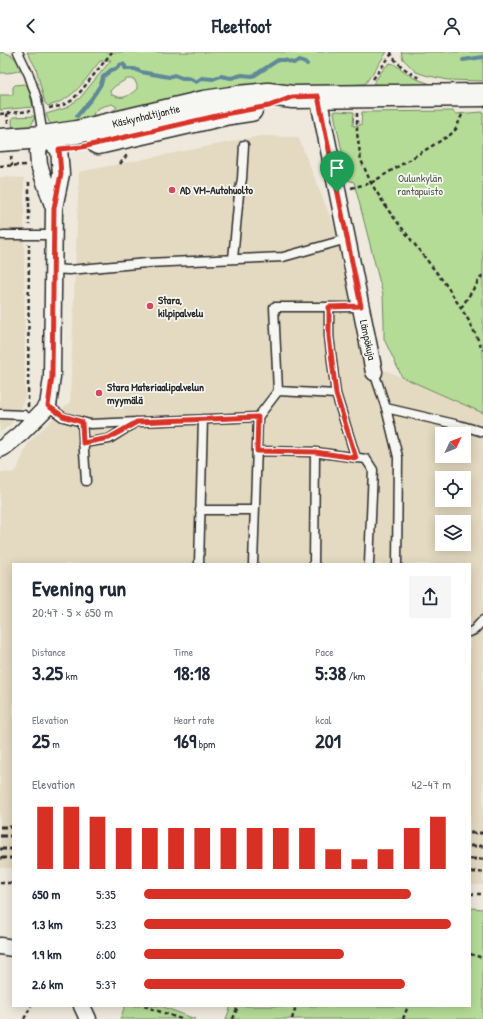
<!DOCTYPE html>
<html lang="en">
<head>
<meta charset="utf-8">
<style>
	:root { --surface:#fff; --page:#f6f6f7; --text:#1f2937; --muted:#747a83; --accent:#d93025 }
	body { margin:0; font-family:"Patrick Hand",sans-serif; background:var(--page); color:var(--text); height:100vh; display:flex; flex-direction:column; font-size:15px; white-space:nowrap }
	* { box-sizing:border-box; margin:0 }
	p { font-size:13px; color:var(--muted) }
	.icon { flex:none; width:22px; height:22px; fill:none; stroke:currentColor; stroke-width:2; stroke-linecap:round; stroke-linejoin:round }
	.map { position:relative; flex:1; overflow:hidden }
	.details { position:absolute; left:12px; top:511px; width:459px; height:444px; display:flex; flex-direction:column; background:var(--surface); border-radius:0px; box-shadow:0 2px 10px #0003 }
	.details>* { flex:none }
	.needle { width:26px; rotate:47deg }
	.controls { position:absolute; left:435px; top:375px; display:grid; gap:8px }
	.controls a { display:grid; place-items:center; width:36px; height:36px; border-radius:0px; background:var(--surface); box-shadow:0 2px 10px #0003; font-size:20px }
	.pin { position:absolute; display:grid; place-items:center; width:34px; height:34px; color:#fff; margin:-41px -17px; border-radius:50% 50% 50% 0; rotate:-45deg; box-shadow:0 0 4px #0007 }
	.pin .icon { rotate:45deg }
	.round { display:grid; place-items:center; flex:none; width:42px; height:42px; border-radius:0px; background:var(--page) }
	.overview { display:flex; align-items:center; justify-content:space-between; height:68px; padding:0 20px }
	h1 { font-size:22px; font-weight:800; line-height:30px }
	.figures { display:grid; grid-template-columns:repeat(3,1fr); gap:6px; height:68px; padding:4px 20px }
	.figures div { display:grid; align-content:center }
	.figures b { font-size:20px; font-weight:800 }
	.figures small { font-size:11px; font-weight:400 }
	.figures p { font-size:11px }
	.chart { height:112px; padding:8px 20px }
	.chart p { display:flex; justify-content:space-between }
	.chart svg { width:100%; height:72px; margin-top:4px; stroke:var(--accent); stroke-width:6 }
	ul { padding:0 20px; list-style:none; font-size:13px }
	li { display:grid; grid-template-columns:64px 48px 1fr; align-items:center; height:30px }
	li i { height:10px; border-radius:5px; background:var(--accent) }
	header { display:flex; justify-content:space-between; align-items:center; height:52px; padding:0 20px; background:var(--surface); font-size:18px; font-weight:800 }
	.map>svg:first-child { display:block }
	.built { fill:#e4d9c1; fill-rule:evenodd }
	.green { fill:#b5dc97; stroke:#708461; fill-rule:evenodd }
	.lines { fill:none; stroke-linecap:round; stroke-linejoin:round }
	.stream { stroke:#5f8999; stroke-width:4 }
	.service-casing { stroke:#2b2b2b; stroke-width:11 }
	.minor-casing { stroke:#2b2b2b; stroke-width:19 }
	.secondary-casing { stroke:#2b2b2b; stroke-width:25 }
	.path { stroke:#2b2b2b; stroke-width:2.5; stroke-dasharray:4 3; stroke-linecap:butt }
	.service { stroke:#f6f6f2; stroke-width:8 }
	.minor { stroke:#f6f6f2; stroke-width:16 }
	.secondary { stroke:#f6f6f2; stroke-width:22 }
	.rail { stroke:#2b2b2b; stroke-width:3; stroke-dasharray:6 3; stroke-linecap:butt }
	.route-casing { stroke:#fff; stroke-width:8 }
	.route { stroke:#d93025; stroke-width:5 }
	.poi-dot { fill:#d1495b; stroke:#f6f6f2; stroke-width:1.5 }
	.labels { text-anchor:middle; stroke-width:3.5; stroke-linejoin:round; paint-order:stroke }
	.street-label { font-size:11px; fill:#2b2b2b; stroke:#f6f6f2 }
	.park-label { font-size:11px; fill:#4e5746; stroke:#f6f6f2 }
	.poi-label { font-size:11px; font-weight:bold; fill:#2b2b2b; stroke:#f6f6f2; text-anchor:start }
</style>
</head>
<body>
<header><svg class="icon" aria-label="back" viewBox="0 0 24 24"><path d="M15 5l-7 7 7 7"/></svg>Fleetfoot<svg class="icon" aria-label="person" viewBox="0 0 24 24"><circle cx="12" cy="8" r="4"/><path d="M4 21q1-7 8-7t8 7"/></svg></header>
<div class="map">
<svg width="483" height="967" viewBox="0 0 483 967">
	<rect width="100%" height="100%" fill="#eee9dc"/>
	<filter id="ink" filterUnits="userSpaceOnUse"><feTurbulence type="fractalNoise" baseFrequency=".025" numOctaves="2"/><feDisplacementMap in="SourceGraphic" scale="8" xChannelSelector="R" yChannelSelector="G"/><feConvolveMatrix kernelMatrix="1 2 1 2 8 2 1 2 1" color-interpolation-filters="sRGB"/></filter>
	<g filter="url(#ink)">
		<!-- built -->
		<path class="built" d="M260,84L298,85L340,189L350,255L366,321L387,319L483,361V833H470V512H13V816H0V420L12,421L17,418L28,391L70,350L79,120ZM442,382H464V404H442ZM442,426H464V448H442ZM442,470H464V492H442Z
			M0,125L24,126L25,345L17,365L9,374L0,380Z"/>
		<!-- green -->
		<path class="green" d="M0,0C11,2 14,4 21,13L20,18C13,21 7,21 0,21Z
			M27,0H387L365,32L324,34H286L53,74L49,70L46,62L66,56L80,46L111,8L100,9C84,29 75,47 48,54L45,51L36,16ZM127,27H134L137,33V37C128,44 123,49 111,42L110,39L115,34ZM112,52L117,55C112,61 101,64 93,63C95,55 105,54 112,52Z
			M401,0H483V29L448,28L425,23L416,20L403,7Z
			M390,11L394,12L414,26L439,35L373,32L384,16Z
			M25,32L28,35L33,55L0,58V43H13V35L15,33Z
			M336,59L354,60L353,74L361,73L362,60L453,59L455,62L483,60V361L402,325L384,287V270L383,243L354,130L348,128L335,66L334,60Z
			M35,64C32,77 24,78 13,82L12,69L13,65Z
			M470,856L483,857V967H226L231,954H470Z
			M125,954H161L195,967H120Z"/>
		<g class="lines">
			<!-- stream -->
			<path class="stream" d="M463,8L483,5
				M77,64L92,46L101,32L103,25L111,18L116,17L120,13L123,12L125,14V16L128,17H135L141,20L169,25L174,23L182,26H186L191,27L196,30L202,26L213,27L221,24L231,26L242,23L252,24L255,23L278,8H285L293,11L300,9L307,12"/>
			<defs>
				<path id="service" d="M18,0L29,23L37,47L43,84
					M3,183H54
					M233,207L239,142L242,127L244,93
					M53,217L69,218L147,211L283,205L347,187
					M329,255V284L336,342L356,406
					M374,320L386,356L398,405L397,512
					M278,339L336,342
					M48,354L63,365L90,372L258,365
					M386,356L459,373L483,380
					M0,362L24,363L33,370
					M82,370L86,429
					M83,391L109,387L136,370
					M257,399L315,400L366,407L373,418L369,512
					M200,458H255
					M199,512L203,367
					M253,512L258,365L278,339L274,255H361
					M314,512L315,400
					M470,580L474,578L483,568"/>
				<path id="minor" d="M318,44L374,320
					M0,397L4,395L20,382L48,354L52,325L54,156L61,122L59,97L43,85L38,100L39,113L54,156
					M0,894L13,896
					M82,954L88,967"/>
				<path id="secondary" d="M0,88L43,85L77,80L204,50L238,45L268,42L293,45L483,43
					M98,91L225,62L251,58"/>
			</defs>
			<!-- service casing -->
			<use href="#service" class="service-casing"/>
			<!-- minor casing -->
			<use href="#minor" class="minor-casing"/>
			<!-- secondary casing -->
			<use href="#secondary" class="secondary-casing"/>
			<!-- path -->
			<path class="path" d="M391,0C392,9 411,22 419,26
				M373,27L393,0
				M49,56L61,54L71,49L81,39L112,0
				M7,61L8,71
				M357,61V81L361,108L371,131L388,158L447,234L469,269L483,298
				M0,62L30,59
				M11,104L12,114
				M120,112L127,103
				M0,114L25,113
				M29,130V173
				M351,136L371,131L450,83L456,77L463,60
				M461,256L483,222
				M28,355L29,192
				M0,831H13
				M470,842H483
				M470,902L483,906
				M144,954L181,967
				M24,967L31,954
				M233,967L238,954
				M292,967L296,954
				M403,967L408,954"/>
			<!-- service -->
			<use href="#service" class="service"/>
			<!-- minor -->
			<use href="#minor" class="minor"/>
			<!-- secondary -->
			<use href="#secondary" class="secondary"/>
			<!-- rail -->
			<path class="rail" d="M0,775H13
				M470,781H483
				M0,784H13
				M470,794H483
				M0,797H13
				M0,806H13
				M470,807H483
				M470,820H483"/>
		</g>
	</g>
	<g class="lines" filter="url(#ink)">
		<defs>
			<path id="route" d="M318,44L361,254L329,255V284L336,342L356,406L315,400L257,399L258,365L137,370L109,386L83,391L82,370L63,364L48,354L52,325L54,156L61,122L59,97L82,95L225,62L269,54L292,45Z"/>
		</defs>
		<!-- route casing -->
		<use href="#route" class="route-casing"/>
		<!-- route -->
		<use href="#route" class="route"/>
	</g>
	<!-- markers -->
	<g class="poi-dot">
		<circle cx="172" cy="138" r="4"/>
		<circle cx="150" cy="254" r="4"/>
		<circle cx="99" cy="341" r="4"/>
	</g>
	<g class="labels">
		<!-- street labels -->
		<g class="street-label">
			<text transform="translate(146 64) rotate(-13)" y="4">Käskynhaltijantie</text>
			<text transform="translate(368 288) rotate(78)" y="4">Lämpökuja</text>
		</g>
		<!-- park labels -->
		<g class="park-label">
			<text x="420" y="130">Oulunkylän<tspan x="420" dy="13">rantapuisto</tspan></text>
		</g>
		<!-- poi labels -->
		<g class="poi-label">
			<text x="180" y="142">AD VM-Autohuolto</text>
			<text x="158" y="252">Stara,<tspan x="158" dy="13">kilpipalvelu</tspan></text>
			<text x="107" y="339">Stara Materiaalipalvelun<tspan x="107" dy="13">myymälä</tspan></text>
		</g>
	</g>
</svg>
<div class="controls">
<a><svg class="needle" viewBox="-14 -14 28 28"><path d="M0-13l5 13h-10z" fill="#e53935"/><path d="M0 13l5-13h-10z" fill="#747a83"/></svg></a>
<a><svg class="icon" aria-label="locate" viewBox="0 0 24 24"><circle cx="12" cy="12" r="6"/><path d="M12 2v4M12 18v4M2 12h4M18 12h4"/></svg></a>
<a><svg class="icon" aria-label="layers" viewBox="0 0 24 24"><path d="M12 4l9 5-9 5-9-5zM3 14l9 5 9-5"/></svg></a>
</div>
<div class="pin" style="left:337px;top:140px;background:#1e9e55"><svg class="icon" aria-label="arrive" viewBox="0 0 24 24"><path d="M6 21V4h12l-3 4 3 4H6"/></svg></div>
<section class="details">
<div class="overview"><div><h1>Evening run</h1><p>20:47 · 5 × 650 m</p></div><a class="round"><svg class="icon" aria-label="share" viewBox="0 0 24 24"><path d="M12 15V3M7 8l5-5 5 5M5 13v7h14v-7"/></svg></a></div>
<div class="figures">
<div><p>Distance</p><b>3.25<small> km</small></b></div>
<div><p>Time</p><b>18:18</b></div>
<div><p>Pace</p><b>5:38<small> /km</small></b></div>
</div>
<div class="figures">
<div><p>Elevation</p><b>25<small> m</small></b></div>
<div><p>Heart rate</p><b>169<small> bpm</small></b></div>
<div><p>kcal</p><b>201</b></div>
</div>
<div class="chart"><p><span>Elevation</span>42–47 m</p>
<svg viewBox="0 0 160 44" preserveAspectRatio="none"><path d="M5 44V6M15 44V6M25 44V12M35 44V19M45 44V19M55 44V19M65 44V19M75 44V19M85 44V19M95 44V19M105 44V19M115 44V32M125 44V38M135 44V32M145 44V19M155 44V12"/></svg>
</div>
<ul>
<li><b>650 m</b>5:35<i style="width:87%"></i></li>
<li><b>1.3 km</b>5:23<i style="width:100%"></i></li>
<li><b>1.9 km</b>6:00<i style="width:65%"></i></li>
<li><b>2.6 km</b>5:37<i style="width:85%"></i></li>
</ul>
</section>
</div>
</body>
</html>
